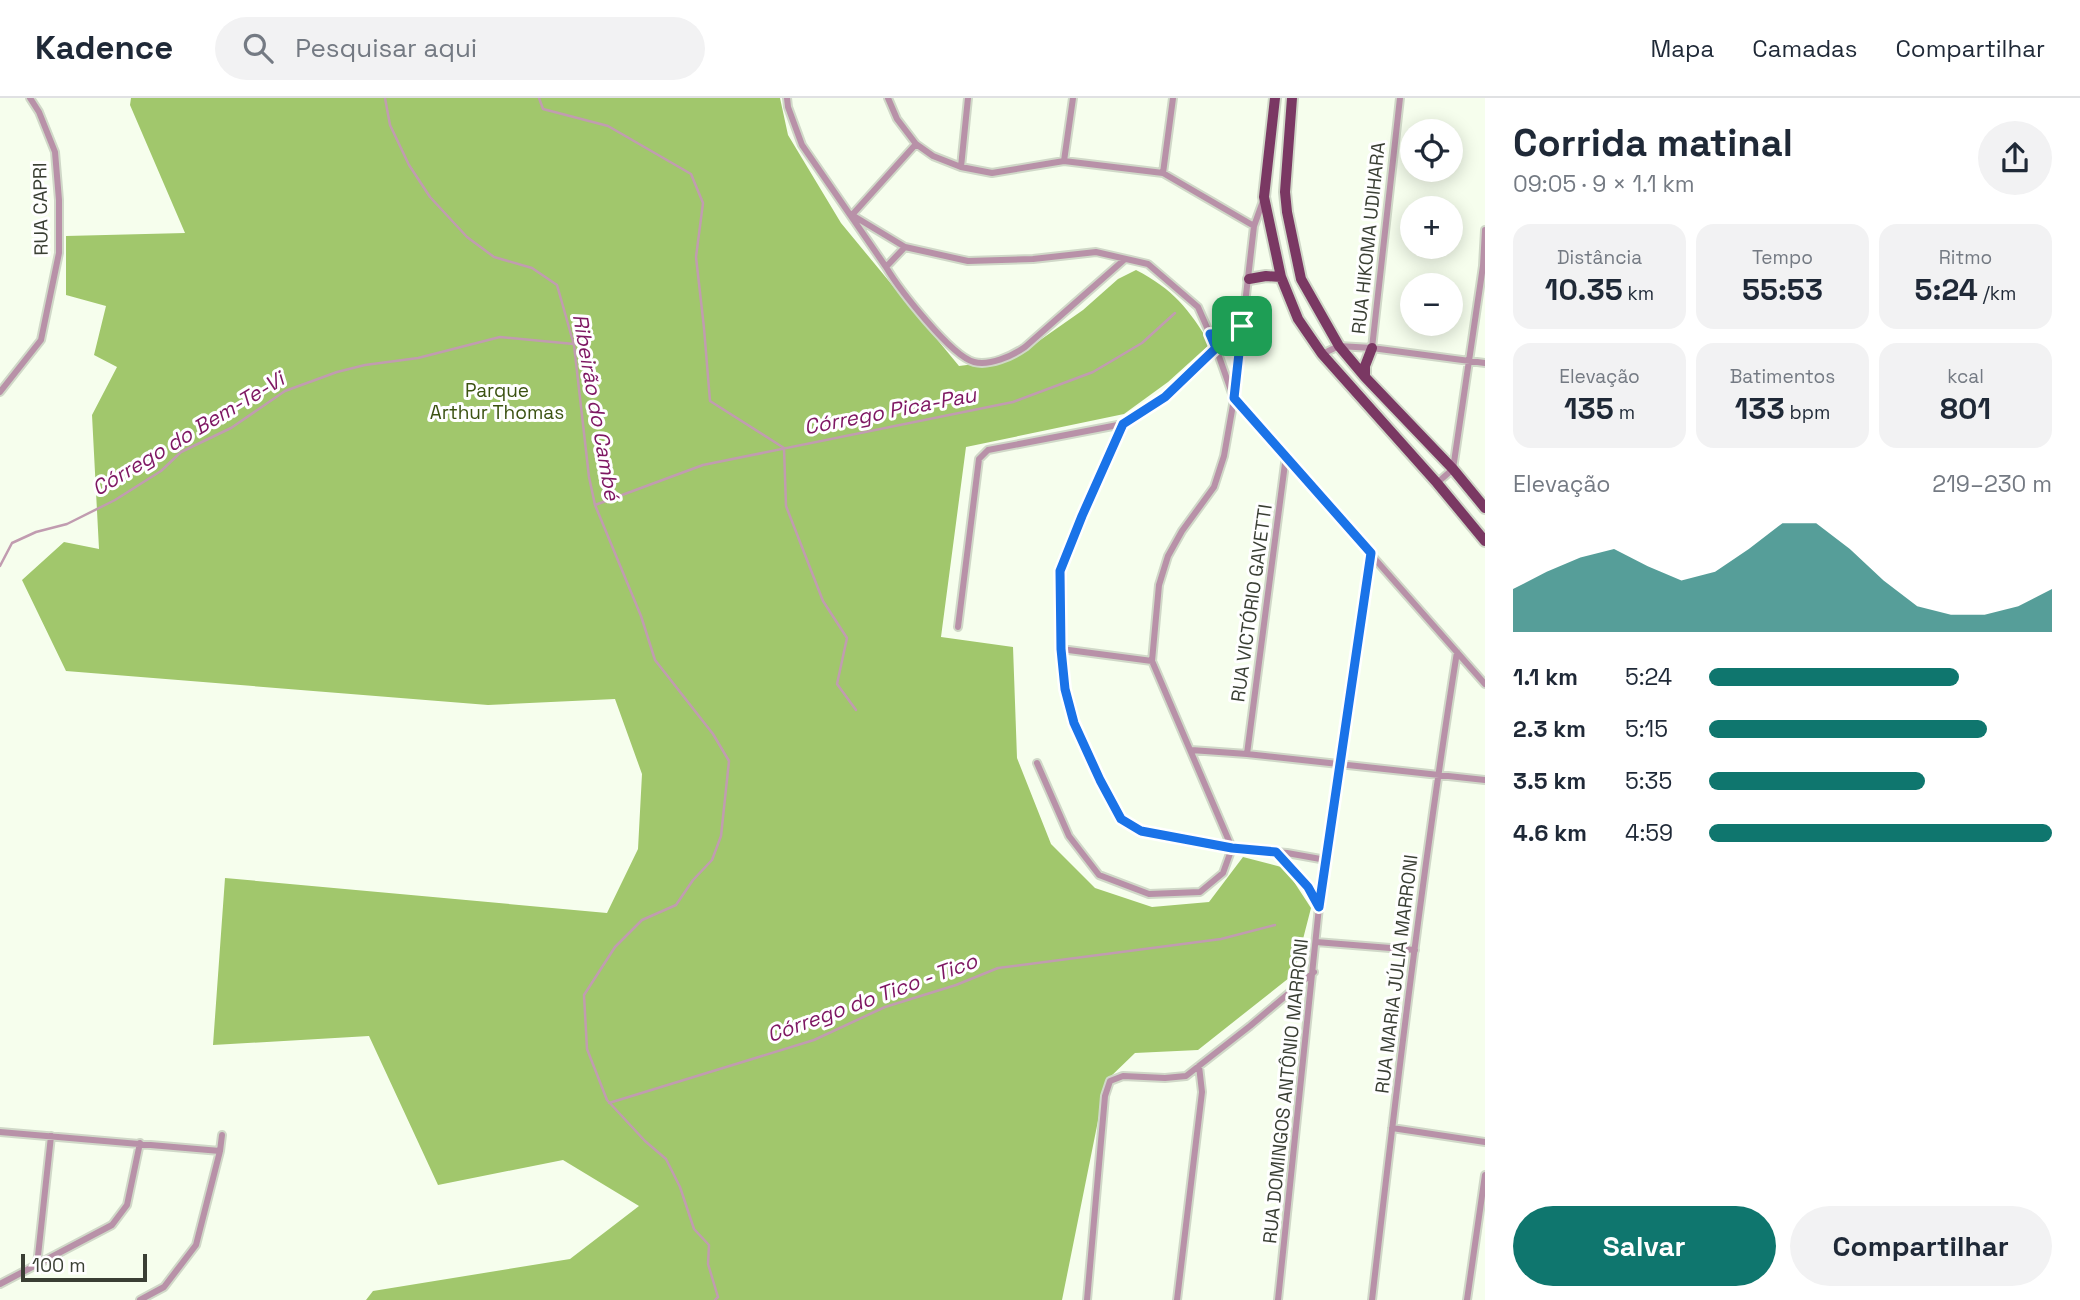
<!DOCTYPE html>
<html lang="pt">
<head>
<meta charset="utf-8">
<style>
	:root { --surface:#fff; --page:#f2f2f3; --text:#1f2937; --muted:#747a83; --line:#e0e1e3; --accent:#0f766e }
	body { margin:0; font-family:"Space Grotesk",sans-serif; background:var(--page); color:var(--text); height:100vh; display:flex; flex-direction:column; font-size:26px; white-space:nowrap }
	* { box-sizing:border-box; margin:0 }
	p { font-size:23px; color:var(--muted) }
	.icon { flex:none; width:38px; height:38px; fill:none; stroke:currentColor; stroke-width:2; stroke-linecap:round; stroke-linejoin:round }
	.map { position:relative; flex:1; overflow:hidden }
	.side { display:flex; flex-direction:column; background:var(--surface); width:595px }
	.side>* { flex:none }
	.buttons { position:absolute; left:1400px; top:21px; display:grid; gap:14px }
	.buttons a { display:grid; place-items:center; width:63px; height:63px; border-radius:50%; background:var(--surface); box-shadow:0 4px 18px #0003; font-size:35px }
	.scale { position:absolute; left:21px; bottom:18px; width:126px; box-sizing:border-box; padding-left:7px; border:4px solid #3a3f34; border-top:0; font-size:19px; line-height:24px; white-space:nowrap; color:#3a3f34; -webkit-text-stroke:5px #fff; paint-order:stroke }
	.pin { position:absolute; display:grid; place-items:center; width:60px; height:60px; color:#fff; margin:-30px; border-radius:14px; box-shadow:0 4px 10px #0006 }
	.round { display:grid; place-items:center; flex:none; width:74px; height:74px; border-radius:37px; background:var(--page) }
	.head { display:flex; align-items:center; justify-content:space-between; height:119px; padding:0 28px }
	h1 { font-size:38px; font-weight:700; line-height:52px }
	.metrics { display:grid; grid-template-columns:repeat(3,1fr); gap:10px; height:119px; padding:7px 28px }
	.metrics div { display:grid; align-content:center; border-radius:18px; background:var(--page); text-align:center }
	.metrics b { font-size:30px; font-weight:700 }
	.metrics small { font-size:19px; font-weight:400 }
	.metrics p { font-size:19px }
	.chart { height:196px; padding:14px 28px }
	.chart p { display:flex; justify-content:space-between }
	.chart svg { width:100%; height:126px; margin-top:7px; fill:var(--accent); opacity:.7 }
	.button { display:flex; gap:14px; margin-top:auto; padding:14px 28px }
	.button a { flex:1; height:80px; border-radius:42px; background:var(--accent); color:#fff; font-size:28px; font-weight:700; line-height:80px; text-align:center }
	.button a+a { background:var(--page); color:var(--text) }
	ul { padding:0 28px; list-style:none; font-size:23px }
	li { display:grid; grid-template-columns:112px 84px 1fr; align-items:center; height:52px }
	li i { height:18px; border-radius:9px; background:var(--accent) }
	header { display:flex; align-items:center; gap:42px; box-sizing:border-box; height:98px; padding:0 35px; background:var(--surface); border-bottom:2px solid var(--line) }
	header strong { font-size:33px }
	nav { display:flex; gap:38px; margin-inline-start:auto; font-size:24px }
	.search { width:490px; height:63px; background:var(--page); display:flex; align-items:center; gap:18px; box-sizing:border-box; padding:0 24px; border-radius:38px; color:var(--muted); font-size:26px }
	main { display:flex; flex:1; min-height:0 }
	.map>svg:first-child { display:block }
	.forest { fill:#a1c76c }
	.lines { fill:none; stroke-linecap:round; stroke-linejoin:round }
	.stream { stroke:#c19cb0; stroke-width:2.5 }
	.street-casing { stroke:#d0d8c8; stroke-width:10 }
	.primary-casing { stroke:#d0d8c8; stroke-width:14 }
	.street { stroke:#b891a8; stroke-width:6 }
	.primary { stroke:#7a3863; stroke-width:10 }
	.route-casing { stroke:#fff; stroke-width:14 }
	.route { stroke:#1a73e8; stroke-width:9 }
	.labels { text-anchor:middle; stroke-width:6; stroke-linejoin:round; paint-order:stroke }
	.street-label { font-size:19px; fill:#3a3f34; stroke:#fff }
	.park-label { font-size:19px; fill:#3b5211; stroke:#fff }
	.water-label { font-size:21px; font-style:italic; fill:#7e1762; stroke:#fff }
</style>
</head>
<body>
<header>
<strong>Kadence</strong>
<div class="search"><svg class="icon" aria-label="search" viewBox="0 0 24 24"><circle cx="10" cy="10" r="6"/><path d="M15 15l6 6"/></svg>Pesquisar aqui</div>
<nav><a>Mapa</a><a>Camadas</a><a>Compartilhar</a></nav>
</header>
<main>
<div class="map">
<svg width="1485" height="1202" viewBox="0 0 1485 1202">
	<rect width="100%" height="100%" fill="#f6feed"/>
	<!-- forest -->
	<path class="forest" d="M131,0H780L788,37L841,125L959,268L1013,261L1083,212L1118,181L1136,172C1173,191 1189,211 1210,246L1168,284L1124,316L966,349L941,539L1013,549L1017,660L1051,746L1095,790L1152,809L1209,804L1243,759L1285,770L1311,810L1294,876L1198,952L1135,955L1106,983L1062,1202H366L373,1193L570,1161L639,1108L563,1062L438,1087L369,938L213,947L225,780L607,815L638,751L642,676L615,601L488,607L66,573L22,482L64,444L99,451L92,317L117,269L94,257L106,208L66,197V138L185,135L130,7Z"/>
	<g class="lines">
		<!-- stream -->
		<path class="stream" d="M385,0L390,27L409,67L430,99L467,139L494,159L532,170L557,187L574,247L589,379L595,407L641,518L655,562L713,636L729,663L721,738L712,762L693,782L676,807L642,822L615,849L584,897L587,951L607,1002L645,1043L666,1061L680,1089L694,1131L709,1147L708,1166L718,1199L715,1202
			M539,0L543,11L608,28L691,76L703,105L696,159L704,230L710,303L784,350L786,408L823,503L847,540L837,586L856,612
			M595,407L703,367L1013,304L1093,274L1142,245L1175,215
			M0,468L12,445L36,434L67,426L115,402L161,373L181,354L231,330L285,293L337,274L365,267L418,260L500,239L574,246
			M609,1005L814,942L885,909L956,887L998,870L1221,841L1275,827"/>
		<defs>
			<path id="street" d="M787,0L788,9L802,47L886,169
				M888,0L897,21L916,46L933,58L961,69L992,75L1064,63L1163,75L1254,128
				M1064,63L1073,0
				M961,69L968,0
				M1163,75L1173,0
				M852,117L905,149L968,163L1033,161L1096,154L1148,166L1198,209L1216,250L1234,301L1485,586
				M852,117L916,46
				M905,149L886,169C899,191 951,258 974,264C990,268 1012,258 1025,249L1125,161
				M1210,236L1225,235L1242,228
				M1372,250L1485,265
				M1322,256L1339,248L1372,250L1400,0
				M0,294L41,242L59,155V102L55,54L39,14L30,0
				M1123,326L1082,418L1060,473L1061,551L1065,591L1074,625L1100,682L1121,721L1141,733L1232,750L1287,755L1326,762
				M1437,385L1453,371L1483,168L1485,132
				M958,529L979,361L988,352L1123,326L1165,299L1216,250
				M1061,551L1152,563
				M1191,652L1247,656L1485,682
				M1247,656L1286,358
				M1037,665L1069,738L1099,777L1149,796L1200,794L1223,775L1232,750
				M1232,750L1152,563L1159,487L1168,458L1182,433L1214,389L1224,358L1234,301L1254,128L1263,103
				M1276,754L1308,789L1319,809
				M1316,844L1415,852
				M1392,1030L1485,1044
				M0,1034L220,1053
				M37,1167L51,1038
				M0,1186L112,1127L127,1107L140,1045
				M140,1202L164,1189L196,1147L220,1053L222,1037
				M1087,1202L1105,998L1110,983L1123,978L1165,980L1186,978L1250,928L1314,874
				M1177,1202L1202,994L1199,968
				M1278,1202L1319,809L1371,455
				M1372,1202C1397,986 1423,769 1457,554
				M1467,1202L1485,1077"/>
			<path id="primary" d="M1275,0L1264,99L1281,179L1298,221L1322,256L1437,385L1485,443
				M1292,0L1285,94L1287,114L1301,181L1339,248L1365,279L1453,371L1485,410
				M1249,181L1266,178L1281,179
				M1365,279V268L1372,250"/>
		</defs>
		<!-- street casing -->
		<use href="#street" class="street-casing"/>
		<!-- primary casing -->
		<use href="#primary" class="primary-casing"/>
		<!-- street -->
		<use href="#street" class="street"/>
		<!-- primary -->
		<use href="#primary" class="primary"/>
	</g>
	<g class="lines">
		<defs>
			<path id="route" d="M1242,228L1234,300L1371,455L1319,809L1308,789L1276,754L1232,750L1141,733L1121,721L1100,682L1074,625L1065,591L1061,551L1060,473L1082,418L1123,326L1165,299L1216,250L1210,236L1225,235Z"/>
		</defs>
		<!-- route casing -->
		<use href="#route" class="route-casing"/>
		<!-- route -->
		<use href="#route" class="route"/>
	</g>
	<g class="labels">
		<!-- street labels -->
		<g class="street-label">
			<text transform="translate(40 111) rotate(-91)" y="7">RUA CAPRI</text>
			<text transform="translate(1368 140) rotate(-84)" y="7">RUA HIKOMA UDIHARA</text>
			<text transform="translate(1251 505) rotate(-82)" y="7">RUA VICTÓRIO GAVETTI</text>
			<text transform="translate(1396 876) rotate(-83)" y="7">RUA MARIA JÚLIA MARRONI</text>
			<text transform="translate(1285 993) rotate(-84)" y="7">RUA DOMINGOS ANTÔNIO MARRONI</text>
		</g>
		<!-- park labels -->
		<g class="park-label">
			<text x="497" y="299">Parque<tspan x="497" dy="22">Arthur Thomas</tspan></text>
		</g>
		<!-- water labels -->
		<g class="water-label">
			<text transform="translate(596 309) rotate(80)" y="7">Ribeirão do Cambé</text>
			<text transform="translate(890 313) rotate(-11)" y="7">Córrego Pica-Pau</text>
			<text transform="translate(188 336) rotate(-31)" y="7">Córrego do Bem-Te-Vi</text>
			<text transform="translate(872 900) rotate(-20)" y="7">Córrego do Tico - Tico</text>
		</g>
	</g>
</svg>
<div class="buttons">
<a><svg class="icon" aria-label="locate" viewBox="0 0 24 24"><circle cx="12" cy="12" r="6"/><path d="M12 2v4M12 18v4M2 12h4M18 12h4"/></svg></a>
<a>+</a>
<a>−</a>
</div>
<div class="scale">100 m</div>
<div class="pin" style="left:1242px;top:228px;background:#1e9e55"><svg class="icon" aria-label="arrive" viewBox="0 0 24 24"><path d="M6 21V4h12l-3 4 3 4H6"/></svg></div>
</div>
<section class="side">
<div class="head"><div><h1>Corrida matinal</h1><p>09:05 · 9 × 1.1 km</p></div><a class="round"><svg class="icon" aria-label="share" viewBox="0 0 24 24"><path d="M12 15V3M7 8l5-5 5 5M5 13v7h14v-7"/></svg></a></div>
<div class="metrics">
<div><p>Distância</p><b>10.35<small> km</small></b></div>
<div><p>Tempo</p><b>55:53</b></div>
<div><p>Ritmo</p><b>5:24<small> /km</small></b></div>
</div>
<div class="metrics">
<div><p>Elevação</p><b>135<small> m</small></b></div>
<div><p>Batimentos</p><b>133<small> bpm</small></b></div>
<div><p>kcal</p><b>801</b></div>
</div>
<div class="chart"><p><span>Elevação</span>219–230 m</p>
<svg viewBox="0 0 160 44" preserveAspectRatio="none"><path d="M0 44V29L10 23L20 18L30 15L40 21L50 26L60 23L70 15L80 6L90 6L100 15L110 26L120 35L130 38L140 38L150 35L160 29V44z"/></svg>
</div>
<ul>
<li><b>1.1 km</b>5:24<i style="width:73%"></i></li>
<li><b>2.3 km</b>5:15<i style="width:81%"></i></li>
<li><b>3.5 km</b>5:35<i style="width:63%"></i></li>
<li><b>4.6 km</b>4:59<i style="width:100%"></i></li>
</ul>
<div class="button"><a>Salvar</a><a>Compartilhar</a></div>
</section>
</main>
</body>
</html>
